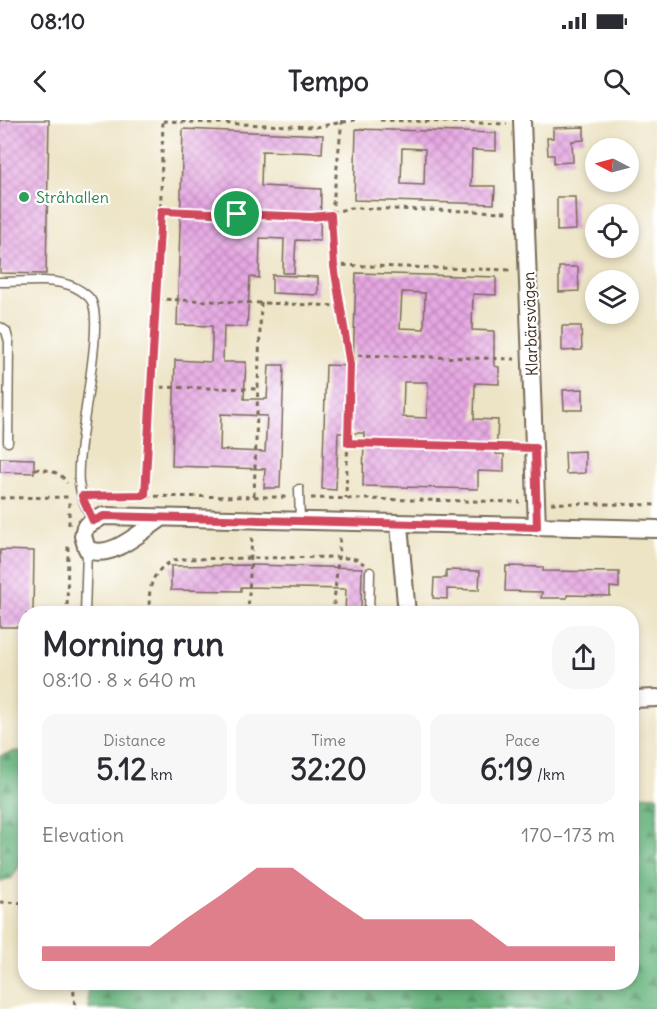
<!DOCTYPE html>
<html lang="en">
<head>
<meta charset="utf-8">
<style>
	:root { --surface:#fff; --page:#f7f7f7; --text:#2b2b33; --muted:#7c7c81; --accent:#d1495b }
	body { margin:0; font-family:Delius,sans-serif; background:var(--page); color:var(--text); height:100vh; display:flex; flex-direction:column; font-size:22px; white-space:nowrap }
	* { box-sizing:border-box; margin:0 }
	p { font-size:20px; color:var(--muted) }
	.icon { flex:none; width:33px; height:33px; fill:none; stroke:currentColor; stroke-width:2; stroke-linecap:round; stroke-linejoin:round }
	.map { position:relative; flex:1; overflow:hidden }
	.drawer { position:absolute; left:18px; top:486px; width:621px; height:384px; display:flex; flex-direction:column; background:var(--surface); border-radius:24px; box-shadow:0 3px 9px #0003 }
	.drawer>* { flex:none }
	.needle { width:39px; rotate:276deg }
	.fabs { position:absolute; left:585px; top:18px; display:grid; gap:12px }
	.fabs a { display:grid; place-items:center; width:54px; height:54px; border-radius:50%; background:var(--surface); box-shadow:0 3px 9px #0003; font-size:30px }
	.pin { position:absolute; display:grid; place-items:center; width:51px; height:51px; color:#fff; margin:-26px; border:3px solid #fff; border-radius:50%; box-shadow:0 2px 6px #0007 }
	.round { display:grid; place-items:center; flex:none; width:63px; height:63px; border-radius:24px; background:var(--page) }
	.overview { display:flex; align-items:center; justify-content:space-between; height:102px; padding:0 24px }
	h1 { font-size:33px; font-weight:700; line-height:45px }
	.metrics { display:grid; grid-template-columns:repeat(3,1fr); gap:9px; height:102px; padding:6px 24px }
	.metrics div { display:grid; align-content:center; border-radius:15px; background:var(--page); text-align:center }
	.metrics b { font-size:30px; font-weight:700 }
	.metrics small { font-size:16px; font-weight:400 }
	.metrics p { font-size:16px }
	.chart { height:168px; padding:12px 24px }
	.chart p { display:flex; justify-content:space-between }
	.chart svg { width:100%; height:108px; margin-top:6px; fill:var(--accent); opacity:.7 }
	.status { display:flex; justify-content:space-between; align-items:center; height:42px; padding:0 30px; background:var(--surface); direction:ltr }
	.status svg { height:16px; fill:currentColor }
	header { display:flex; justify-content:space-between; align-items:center; height:78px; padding:0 24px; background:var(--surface); font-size:27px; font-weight:700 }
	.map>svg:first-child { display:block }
	.forest { fill:url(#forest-firs); stroke:#52704e; stroke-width:1.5 }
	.building { fill:url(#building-cross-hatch); fill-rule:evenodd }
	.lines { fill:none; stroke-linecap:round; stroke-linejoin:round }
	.lane-casing { stroke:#796b58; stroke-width:11 }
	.street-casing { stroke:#796b58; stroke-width:20 }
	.path { stroke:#796b58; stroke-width:3; stroke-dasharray:4.5 4.5; stroke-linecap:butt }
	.lane { stroke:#fff; stroke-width:8 }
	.street { stroke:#fff; stroke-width:16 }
	.route-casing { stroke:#fff; stroke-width:12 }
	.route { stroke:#d1495b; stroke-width:8 }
	.leisure-dot { fill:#2e9e5b; stroke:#fff; stroke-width:2 }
	.labels { text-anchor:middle; stroke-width:4.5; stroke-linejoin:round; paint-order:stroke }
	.leisure-label { font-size:16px; fill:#27864d; stroke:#fff; text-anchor:start }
	.street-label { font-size:16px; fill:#3b2a1e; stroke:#fff }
</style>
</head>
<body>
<div class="status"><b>08:10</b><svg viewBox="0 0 49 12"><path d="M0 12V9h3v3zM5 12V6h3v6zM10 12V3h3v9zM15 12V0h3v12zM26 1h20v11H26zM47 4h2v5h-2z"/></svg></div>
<header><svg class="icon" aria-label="back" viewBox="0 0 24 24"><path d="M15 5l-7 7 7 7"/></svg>Tempo<svg class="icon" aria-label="search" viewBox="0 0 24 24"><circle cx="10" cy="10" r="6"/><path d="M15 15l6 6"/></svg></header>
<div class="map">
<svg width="657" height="889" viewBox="0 0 657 889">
	<defs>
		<pattern id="forest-firs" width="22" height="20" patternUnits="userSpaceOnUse" patternTransform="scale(1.5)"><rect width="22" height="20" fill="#68b57e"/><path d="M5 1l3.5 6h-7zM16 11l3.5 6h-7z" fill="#579367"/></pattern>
		<pattern id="building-cross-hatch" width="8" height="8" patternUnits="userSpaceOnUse" patternTransform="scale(1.5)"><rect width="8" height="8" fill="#e6a7e3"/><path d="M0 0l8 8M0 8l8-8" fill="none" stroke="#bc88b7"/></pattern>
	</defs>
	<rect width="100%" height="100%" fill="#fff"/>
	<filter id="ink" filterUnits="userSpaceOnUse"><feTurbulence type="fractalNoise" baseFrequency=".0167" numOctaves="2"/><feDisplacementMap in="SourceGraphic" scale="12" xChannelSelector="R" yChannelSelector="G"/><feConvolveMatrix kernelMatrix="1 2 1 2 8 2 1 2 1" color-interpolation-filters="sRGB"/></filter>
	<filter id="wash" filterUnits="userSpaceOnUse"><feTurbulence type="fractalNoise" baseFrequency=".008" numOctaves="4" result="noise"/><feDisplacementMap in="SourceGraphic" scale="24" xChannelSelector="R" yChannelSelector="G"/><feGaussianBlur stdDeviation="1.35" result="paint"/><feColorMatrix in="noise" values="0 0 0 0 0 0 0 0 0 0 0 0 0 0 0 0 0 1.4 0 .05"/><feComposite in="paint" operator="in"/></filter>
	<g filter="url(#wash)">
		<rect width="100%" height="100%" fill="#ede4c5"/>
		<!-- forest -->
		<path class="forest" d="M16,631L25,633V736L12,758L0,762V636Z
			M632,675L657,676V889H89L87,863L632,862Z"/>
		<g id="blocks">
			<!-- building -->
			<path class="building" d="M0,0H49L46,154L0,153Z
				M584,7V20L572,21L573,42L554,43V35H548L547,18H553V8Z
				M183,9L323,15L322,33L262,31L261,66L321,69L320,121L296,120L294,153H283L284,119L260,118L259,158L250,157L247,207L224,206L223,242H246L244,279H267L269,245H284L280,368H264L265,349L172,346L175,240L211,242L212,223V206L177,205ZM221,294L267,296L265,332L220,330Z
				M356,9L496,13V31L472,30L471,66H495L494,84L354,80ZM402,28L425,29L424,65L401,64Z
				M557,77H575L576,110L557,111Z
				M559,147H578L579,171L559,172Z
				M356,153L496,157V175L473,174L472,210L494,211V246L499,247V264L475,263L474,299L498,300L496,334H504V352L478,351V369L363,366L364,313H338L336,370L322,369L326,245L353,246ZM402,172L425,173L424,209L400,208ZM404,262H428L427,298L403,297Z
				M272,155L318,157V175L272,173Z
				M562,206H581L582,230L562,231Z
				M583,269V290H564L563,270Z
				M585,331V353L566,354L565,332Z
				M0,338L34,339V353L0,352Z
				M0,430L34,431L33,494H26V507H0Z
				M252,445L362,448L361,494H345L346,469L241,467V471L171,470V446Z
				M506,446L543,447V451L619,452V468L610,467V476L567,475V478H541L542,472L505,471Z
				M446,450L480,451L479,470L447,469V479L433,478L434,458H446Z"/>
		</g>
	</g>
	<g filter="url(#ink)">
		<use href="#blocks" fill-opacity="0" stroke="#796b58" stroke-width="1.5"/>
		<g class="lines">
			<defs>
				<path id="lane" d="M0,162C21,162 48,158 69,165C76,167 87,174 91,180C106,204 75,324 79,363C81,378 86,388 93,401
					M0,207L6,211L9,222L8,322
					M299,369L300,402
					M85,494L87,429
					M369,494L370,452"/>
				<path id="street" d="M522,0L537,407
					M162,398C141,411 111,441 87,429L83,416L85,407L103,396L657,409
					M399,405L407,494
					M632,579L657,578"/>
			</defs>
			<!-- lane casing -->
			<use href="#lane" class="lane-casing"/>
			<!-- street casing -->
			<use href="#street" class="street-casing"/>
			<!-- path -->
			<path class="path" d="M342,0L331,102L334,145L350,245L346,378
				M380,0L507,4
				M163,1L316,7L355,0
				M161,91L312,97L351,88L509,92
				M334,145L512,150
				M157,179L341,186
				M349,235L515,239
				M152,267L258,269
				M348,323L521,327
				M35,349C48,350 60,351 67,363
				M145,375L160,108L163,0
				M92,376L289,377
				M254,376L261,183
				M0,378L70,377
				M311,378L520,382
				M551,383L657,385
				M69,405V378
				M67,494L68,426
				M150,494C147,467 152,448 178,439L338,437L356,439L364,444
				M248,494L252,415
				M333,494L340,417
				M0,782L26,783
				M73,862L75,889"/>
			<!-- lane -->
			<use href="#lane" class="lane"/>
			<!-- street -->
			<use href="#street" class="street"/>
		</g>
	</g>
	<g class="lines" filter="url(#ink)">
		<defs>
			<path id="route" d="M161,91L312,97L331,95L334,146L350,245L348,323L535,328L537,407L104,396L93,401L82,376L145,375Z"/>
		</defs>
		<!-- route casing -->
		<use href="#route" class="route-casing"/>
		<!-- route -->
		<use href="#route" class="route"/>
	</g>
	<!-- markers -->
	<circle class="leisure-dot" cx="24" cy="77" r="6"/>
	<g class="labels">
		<!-- leisure labels -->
		<g class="leisure-label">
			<text x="36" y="83">Stråhallen</text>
		</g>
		<!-- street labels -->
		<g class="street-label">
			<text transform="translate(530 204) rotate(-92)" y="6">Klarbärsvägen</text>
		</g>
	</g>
</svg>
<div class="fabs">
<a><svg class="needle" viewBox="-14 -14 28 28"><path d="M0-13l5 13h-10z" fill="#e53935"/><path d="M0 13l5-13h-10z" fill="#7c7c81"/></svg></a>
<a><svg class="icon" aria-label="locate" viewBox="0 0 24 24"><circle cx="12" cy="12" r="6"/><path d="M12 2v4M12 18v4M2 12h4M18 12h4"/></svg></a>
<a><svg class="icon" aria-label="layers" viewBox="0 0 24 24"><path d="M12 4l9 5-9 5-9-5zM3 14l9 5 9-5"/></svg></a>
</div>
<div class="pin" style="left:237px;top:94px;background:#1e9e55"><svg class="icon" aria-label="arrive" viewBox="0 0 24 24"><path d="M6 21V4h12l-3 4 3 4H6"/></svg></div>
<section class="drawer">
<div class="overview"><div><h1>Morning run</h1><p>08:10 · 8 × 640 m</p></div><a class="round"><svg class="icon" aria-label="share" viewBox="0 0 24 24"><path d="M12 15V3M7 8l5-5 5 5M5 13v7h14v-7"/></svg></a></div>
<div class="metrics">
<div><p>Distance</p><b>5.12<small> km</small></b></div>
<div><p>Time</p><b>32:20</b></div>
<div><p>Pace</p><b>6:19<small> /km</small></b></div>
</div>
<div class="chart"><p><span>Elevation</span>170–173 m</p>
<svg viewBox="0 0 160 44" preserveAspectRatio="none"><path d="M0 44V38L10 38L20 38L30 38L40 27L50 17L60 6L70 6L80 17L90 27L100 27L110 27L120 27L130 38L140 38L150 38L160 38V44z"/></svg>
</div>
</section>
</div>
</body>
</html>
